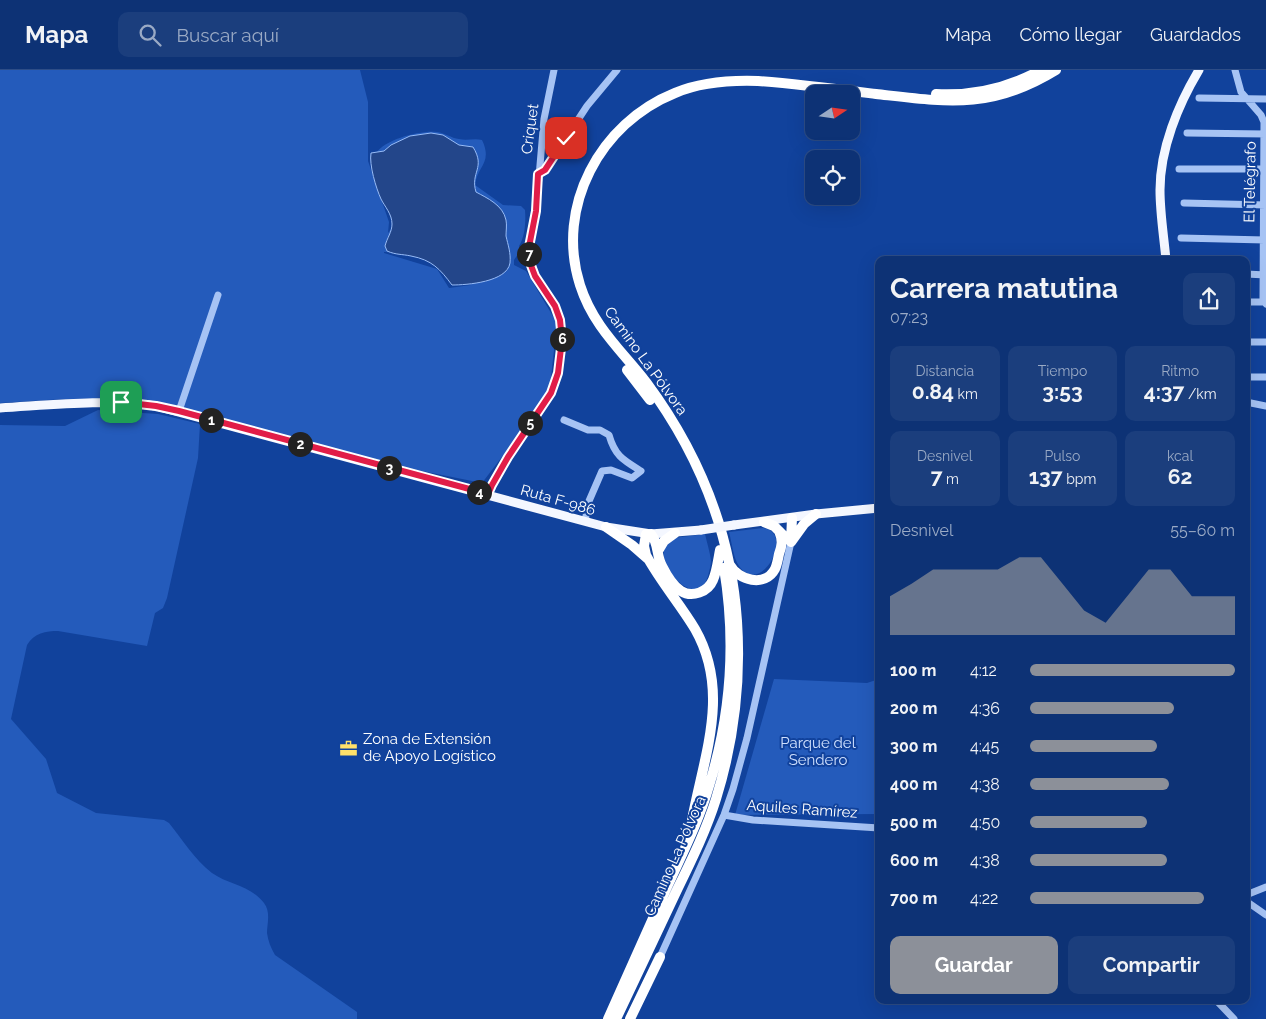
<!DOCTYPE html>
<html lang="es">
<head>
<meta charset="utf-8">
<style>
	:root { --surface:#0d3275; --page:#1b3e7d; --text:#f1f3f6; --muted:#9aaac5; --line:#2d4d87; --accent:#8c9099 }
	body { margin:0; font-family:Raleway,sans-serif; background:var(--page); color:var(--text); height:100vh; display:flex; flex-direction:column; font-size:19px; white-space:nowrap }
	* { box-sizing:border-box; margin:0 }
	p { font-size:16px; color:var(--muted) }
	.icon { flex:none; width:28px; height:28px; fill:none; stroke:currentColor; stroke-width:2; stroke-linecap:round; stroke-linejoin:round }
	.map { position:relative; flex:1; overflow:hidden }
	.side { position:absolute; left:875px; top:186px; width:375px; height:748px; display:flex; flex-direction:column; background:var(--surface); border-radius:10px; box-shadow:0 5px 20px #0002,0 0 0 1px var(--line) }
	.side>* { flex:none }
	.needle { width:32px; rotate:77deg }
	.tools { position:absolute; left:805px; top:15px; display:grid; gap:10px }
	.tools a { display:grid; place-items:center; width:55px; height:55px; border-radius:10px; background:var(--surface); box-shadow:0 5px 20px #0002,0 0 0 1px var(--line); font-size:25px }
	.pin { position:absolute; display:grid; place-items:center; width:42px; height:42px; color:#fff; margin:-21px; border-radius:10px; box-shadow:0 2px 8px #0006 }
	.km { position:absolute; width:25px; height:25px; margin:-12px; border-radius:50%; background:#222; color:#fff; font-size:14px; line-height:25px; text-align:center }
	.round { display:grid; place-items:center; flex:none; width:52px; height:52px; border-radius:10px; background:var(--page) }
	.summary { display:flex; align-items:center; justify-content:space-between; height:85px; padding:0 15px }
	h1 { font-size:28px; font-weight:700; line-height:38px }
	.metrics { display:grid; grid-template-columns:repeat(3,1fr); gap:8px; height:85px; padding:5px 15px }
	.metrics div { display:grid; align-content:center; border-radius:10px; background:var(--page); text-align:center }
	.metrics b { font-size:21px; font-weight:700 }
	.metrics small { font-size:14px; font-weight:400 }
	.metrics p { font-size:14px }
	.chart { height:140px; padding:10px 15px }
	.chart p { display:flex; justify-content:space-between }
	.chart svg { width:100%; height:90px; margin-top:5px; fill:var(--accent); opacity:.7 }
	.cta { display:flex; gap:10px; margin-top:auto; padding:10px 15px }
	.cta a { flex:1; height:58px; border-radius:10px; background:var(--accent); color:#fff; font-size:20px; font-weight:700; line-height:58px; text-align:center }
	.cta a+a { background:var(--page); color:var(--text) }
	ul { padding:0 15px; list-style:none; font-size:16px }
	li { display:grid; grid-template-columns:80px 60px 1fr; align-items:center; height:38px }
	li i { height:12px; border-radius:6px; background:var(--accent) }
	header { display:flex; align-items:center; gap:30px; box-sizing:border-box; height:70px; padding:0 25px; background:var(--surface); border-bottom:1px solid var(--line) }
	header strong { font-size:24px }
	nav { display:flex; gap:28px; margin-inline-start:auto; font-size:18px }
	.search { width:350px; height:45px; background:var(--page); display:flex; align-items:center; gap:12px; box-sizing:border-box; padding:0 18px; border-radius:10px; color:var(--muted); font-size:19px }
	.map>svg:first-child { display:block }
	.green { fill:#245bbb; fill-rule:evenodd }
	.water { fill:#23468a; stroke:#98bcf7 }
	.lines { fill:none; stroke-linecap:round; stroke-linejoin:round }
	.minor { stroke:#a6c3f4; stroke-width:7 }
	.major { stroke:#f4f7ff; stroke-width:9 }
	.highway { stroke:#fff; stroke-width:10 }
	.major-bridge { stroke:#f4f7ff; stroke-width:9 }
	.route-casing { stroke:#fff; stroke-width:10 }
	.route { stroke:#e11d48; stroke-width:6 }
	.labels { text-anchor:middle; stroke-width:4; stroke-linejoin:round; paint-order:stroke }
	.street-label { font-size:15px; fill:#fff; stroke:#11429c }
	.poi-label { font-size:15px; fill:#fff; stroke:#11429c; text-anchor:start }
	.park-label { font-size:15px; fill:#cfe0fe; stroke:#11429c }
</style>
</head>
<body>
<header>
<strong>Mapa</strong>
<div class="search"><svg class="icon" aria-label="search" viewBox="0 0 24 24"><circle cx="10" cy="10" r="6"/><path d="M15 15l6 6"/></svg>Buscar aquí</div>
<nav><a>Mapa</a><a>Cómo llegar</a><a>Guardados</a></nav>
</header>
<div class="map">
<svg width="1266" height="949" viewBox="0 0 1266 949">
	<rect width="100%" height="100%" fill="#11429c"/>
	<!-- green -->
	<path class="green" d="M0,0H360L368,32V91L389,152L388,163L394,155L376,83C386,69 420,60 437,62C445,63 451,68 459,69C467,71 474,68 482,70C493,93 477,96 475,115L503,135L521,136L525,140C526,151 525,167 519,176L520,181L514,190V195L526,201L557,253L550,316L524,358L482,413L392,395L173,335C115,325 58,329 0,333ZM384,182C415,182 447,195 471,215L449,218L437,199L384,183Z
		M98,340L158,344L200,354L198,388L167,528L163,538L155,543L147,576L58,561C46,561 34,563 27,575L11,649L46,689L57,723L96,743L164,750L169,753C182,769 195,790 212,803C229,815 250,815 264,833C271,842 267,854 267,863C268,871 271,878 275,885L357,942V949H0V355L65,356Z
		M763,458C796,462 761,528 739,496C733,487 732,473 729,462Z
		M705,464C707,473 710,482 711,491C711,496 709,501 708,506C698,540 659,500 664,480C665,475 669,471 673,468Z
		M774,609L867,613L879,609V744L735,745Z"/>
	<!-- water -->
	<path class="water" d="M431,63L443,65L459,75L473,77C486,98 470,102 476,122C487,128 503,135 506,150C507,155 506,161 506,166C508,175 511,183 510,193C507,212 467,215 452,215C440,199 432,190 411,186C402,184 396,185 387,181L385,176C387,168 392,162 392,154C392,144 385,137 381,129C376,118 369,95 371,83L384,81L391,75L410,66Z"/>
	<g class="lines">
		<!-- minor -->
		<path class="minor" d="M1235,0L1241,22L1261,45L1264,52L1263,230L1266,234
			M1199,28L1266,29
			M1187,63L1266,64
			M1179,99H1266
			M538,105L545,100L587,36L617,0
			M1184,133L1266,135
			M1181,168L1265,170
			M1246,204L1266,205
			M1246,232H1265
			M1246,272H1266
			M1246,307H1266
			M1246,332L1266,336
			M179,341L218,225
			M564,350L588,360H600L609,365C615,386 623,390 641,401L632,408L611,400L602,401L589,431L585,451
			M488,424L491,415L508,387L551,323L558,303L562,270L560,250L555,237L533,201L529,183L536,141L544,49L554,0
			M724,745L753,750L879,758
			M1246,825L1266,817
			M1246,831L1266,845
			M660,887L724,745L733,719L747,668L791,472
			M1216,930L1234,949"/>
		<!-- major -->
		<path class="major" d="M1166,190C1164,167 1160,144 1160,120C1160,79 1178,35 1199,0
			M0,338C52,335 104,329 156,336L606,457L651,464L701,460
			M734,455L816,444L879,438"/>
		<!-- highway -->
		<path class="highway" d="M936,24C974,26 1008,18 1041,0
			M627,300L650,330
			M764,452L774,456L783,465
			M606,457L632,475L648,489
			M646,464L644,476L646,485C660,511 680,534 695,559C731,622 704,685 692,750
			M651,464C659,474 656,485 662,496C666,504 673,516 681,521C692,528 708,522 713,510C717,501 718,490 720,480
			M791,471L792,448
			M791,472L804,454L816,444
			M658,481L664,471L675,463
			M730,495C738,510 765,518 775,499C777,495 778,489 779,484C782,476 783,470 779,461
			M608,949C628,905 647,861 667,817C682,784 699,751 709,716C731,645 736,570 724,498
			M616,949C636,907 656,864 676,822C691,791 706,761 716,729C734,671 741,611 737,551C731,463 698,382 646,312C621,280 593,256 580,215C555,137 600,53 675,23C701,12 729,10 758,11C797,14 836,19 876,24C947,32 991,40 1056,0
			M630,949L660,887"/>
		<!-- major-bridge -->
		<path class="major-bridge" d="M701,460L734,455"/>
	</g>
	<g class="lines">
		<defs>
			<path id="route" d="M121,332L156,336L179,341L488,424L492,415L508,387L551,323L558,303L562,270L560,250L555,236L535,206L529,190V177L536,141L538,104L545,100L566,68"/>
		</defs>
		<!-- route casing -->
		<use href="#route" class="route-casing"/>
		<!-- route -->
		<use href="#route" class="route"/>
	</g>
	<!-- icons -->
	<defs>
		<symbol id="office-bare" viewBox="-9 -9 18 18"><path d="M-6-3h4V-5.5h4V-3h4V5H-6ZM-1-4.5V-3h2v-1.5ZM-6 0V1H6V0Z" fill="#ffe16a" stroke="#11429c" stroke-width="2.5" paint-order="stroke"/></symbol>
	</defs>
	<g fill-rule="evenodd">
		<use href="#office-bare" x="336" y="666" width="25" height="25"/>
	</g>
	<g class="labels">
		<!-- street labels -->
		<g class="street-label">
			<text transform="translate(530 59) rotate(-82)" y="5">Criquet</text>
			<text transform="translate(1250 112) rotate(-89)" y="5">El Telégrafo</text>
			<text transform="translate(646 291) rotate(54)" y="5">Camino La Pólvora</text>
			<text transform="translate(558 430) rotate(16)" y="5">Ruta F-986</text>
			<text transform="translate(802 739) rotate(4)" y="5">Aquiles Ramírez</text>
			<text transform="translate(675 786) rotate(-66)" y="5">Camino La Pólvora</text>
		</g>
		<!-- poi labels -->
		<g class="poi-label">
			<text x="363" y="674">Zona de Extensión<tspan x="363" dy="17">de Apoyo Logístico</tspan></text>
		</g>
		<!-- park labels -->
		<g class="park-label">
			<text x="818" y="678">Parque del<tspan x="818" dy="17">Sendero</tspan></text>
		</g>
	</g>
</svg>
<div class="tools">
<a><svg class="needle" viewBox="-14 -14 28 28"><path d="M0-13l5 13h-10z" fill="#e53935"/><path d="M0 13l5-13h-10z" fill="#9aaac5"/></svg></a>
<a><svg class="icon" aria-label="locate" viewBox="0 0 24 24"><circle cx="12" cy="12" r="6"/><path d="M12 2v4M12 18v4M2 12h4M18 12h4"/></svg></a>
</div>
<div class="pin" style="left:121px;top:332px;background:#1e9e55"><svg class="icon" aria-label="arrive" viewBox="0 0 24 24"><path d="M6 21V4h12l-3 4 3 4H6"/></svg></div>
<div class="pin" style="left:566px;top:68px;background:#d93025"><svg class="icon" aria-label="check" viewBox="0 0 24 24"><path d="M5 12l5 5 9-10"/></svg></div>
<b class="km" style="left:211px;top:350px">1</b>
<b class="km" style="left:300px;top:374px">2</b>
<b class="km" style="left:389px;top:398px">3</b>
<b class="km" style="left:479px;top:422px">4</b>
<b class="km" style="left:530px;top:353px">5</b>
<b class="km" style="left:562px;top:269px">6</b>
<b class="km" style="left:529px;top:184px">7</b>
<section class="side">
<div class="summary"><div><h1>Carrera matutina</h1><p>07:23</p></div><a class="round"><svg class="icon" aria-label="share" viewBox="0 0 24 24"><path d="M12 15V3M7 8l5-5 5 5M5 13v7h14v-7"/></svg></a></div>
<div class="metrics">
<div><p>Distancia</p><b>0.84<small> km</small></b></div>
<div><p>Tiempo</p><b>3:53</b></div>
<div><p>Ritmo</p><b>4:37<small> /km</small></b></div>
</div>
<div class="metrics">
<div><p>Desnivel</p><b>7<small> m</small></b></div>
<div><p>Pulso</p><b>137<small> bpm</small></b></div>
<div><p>kcal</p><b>62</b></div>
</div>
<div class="chart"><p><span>Desnivel</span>55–60 m</p>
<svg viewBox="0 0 160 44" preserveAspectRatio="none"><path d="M0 44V25L10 19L20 12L30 12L40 12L50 12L60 6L70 6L80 19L90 32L100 38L110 25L120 12L130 12L140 25L150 25L160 25V44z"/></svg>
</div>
<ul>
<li><b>100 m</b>4:12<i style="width:100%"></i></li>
<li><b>200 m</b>4:36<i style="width:70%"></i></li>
<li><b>300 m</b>4:45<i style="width:62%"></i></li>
<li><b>400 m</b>4:38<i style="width:68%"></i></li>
<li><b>500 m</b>4:50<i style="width:57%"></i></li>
<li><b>600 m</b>4:38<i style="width:67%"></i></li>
<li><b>700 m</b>4:22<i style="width:85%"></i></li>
</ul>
<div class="cta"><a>Guardar</a><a>Compartir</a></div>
</section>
</div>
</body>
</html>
